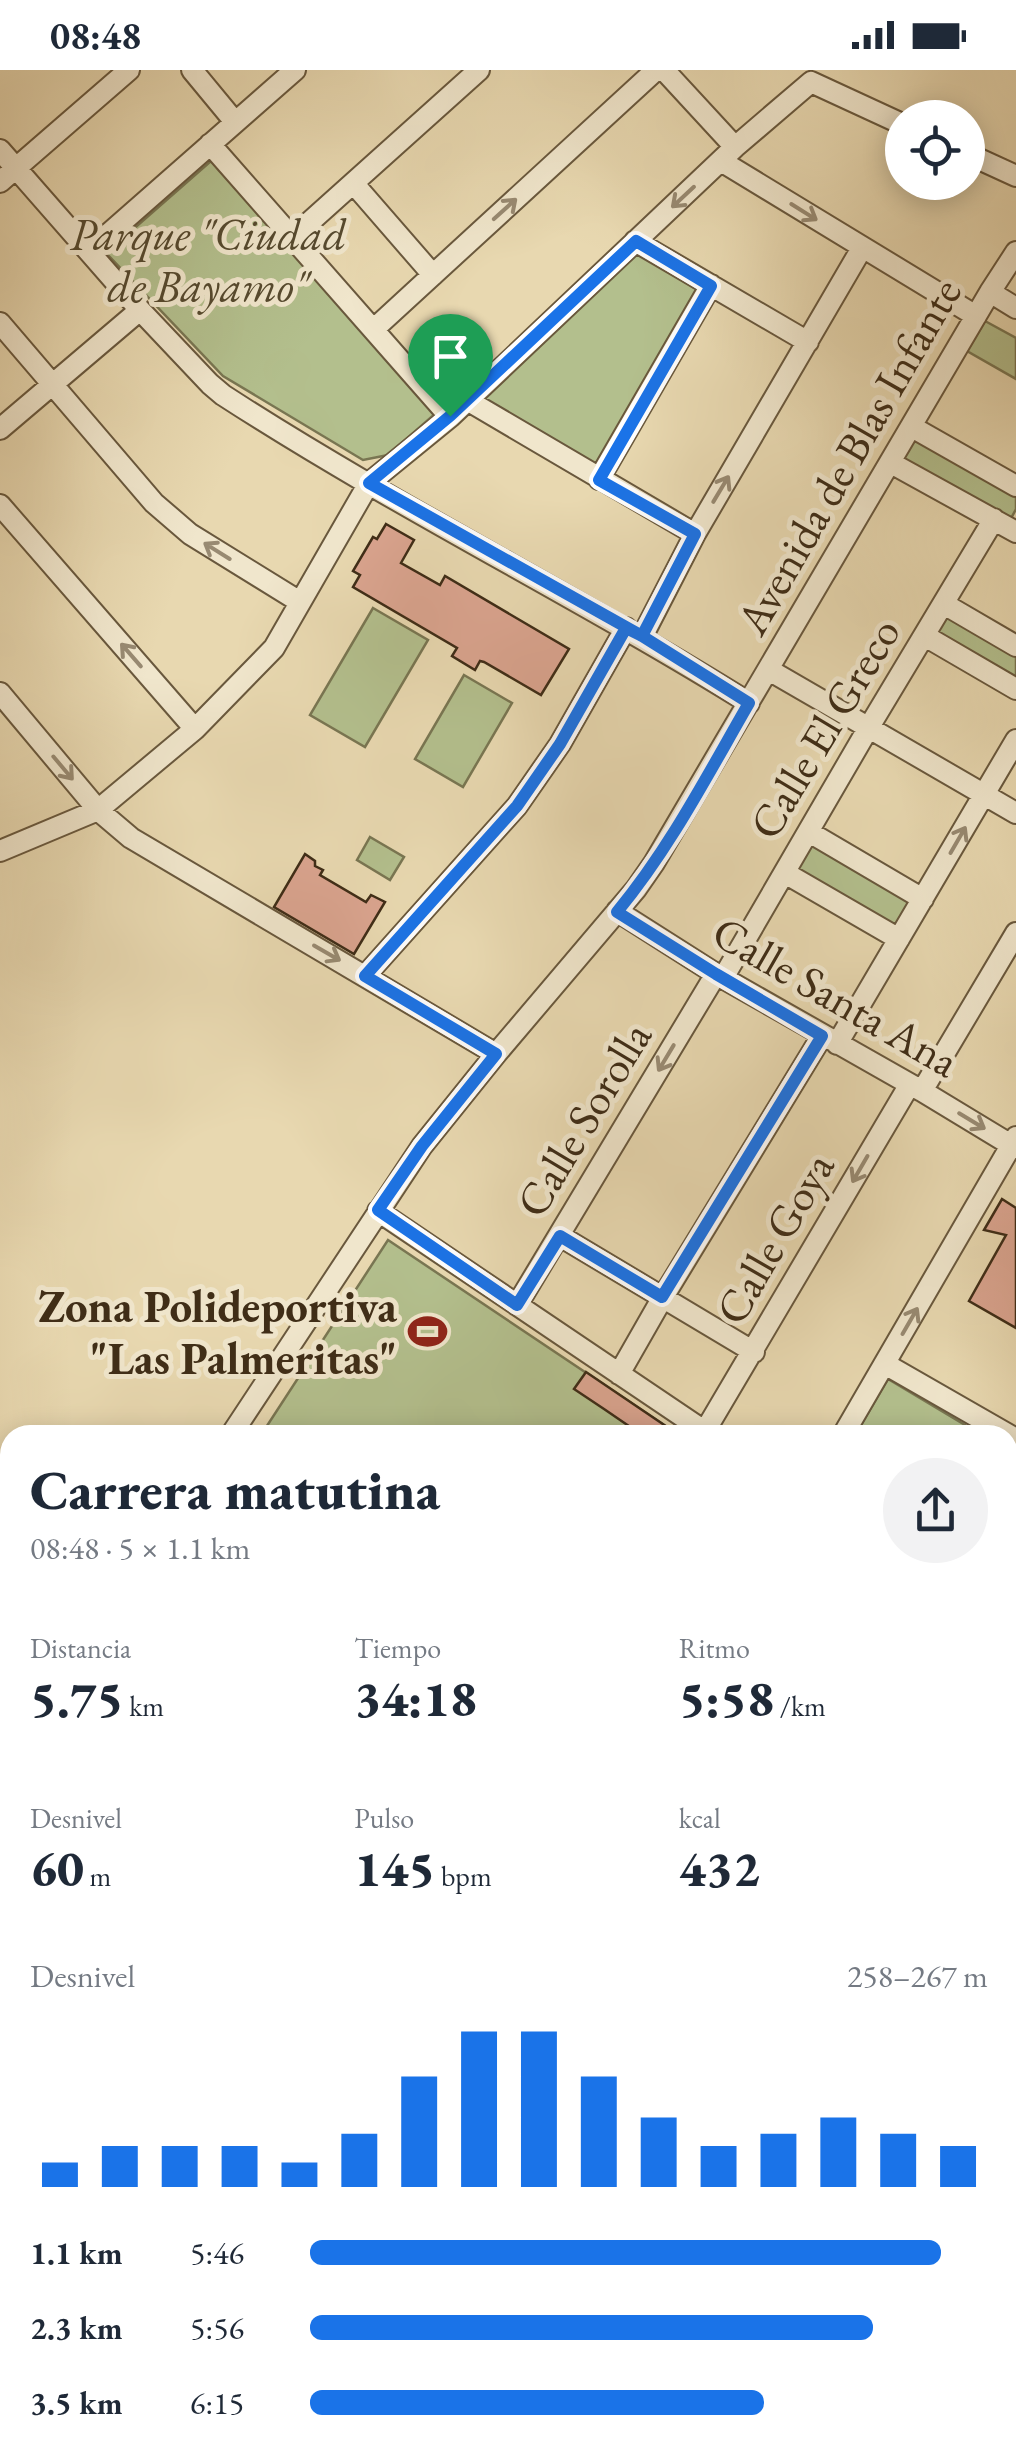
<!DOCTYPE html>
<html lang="es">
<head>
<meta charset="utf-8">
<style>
	:root { --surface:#fff; --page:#f2f2f3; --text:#1f2937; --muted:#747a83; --accent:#1a73e8 }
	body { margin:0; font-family:"EB Garamond",serif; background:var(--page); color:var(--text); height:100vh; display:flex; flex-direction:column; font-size:38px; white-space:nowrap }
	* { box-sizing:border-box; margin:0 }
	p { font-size:32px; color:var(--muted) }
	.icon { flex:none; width:55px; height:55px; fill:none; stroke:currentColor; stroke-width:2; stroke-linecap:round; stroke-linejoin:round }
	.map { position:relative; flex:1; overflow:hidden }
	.sheet { position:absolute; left:0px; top:1355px; width:1018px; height:1038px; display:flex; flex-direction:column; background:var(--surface); border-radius:30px 30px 0 0; box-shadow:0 5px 25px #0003 }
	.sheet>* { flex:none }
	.tools { position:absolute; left:885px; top:30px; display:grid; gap:20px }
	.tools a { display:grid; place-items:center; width:100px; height:100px; border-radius:50%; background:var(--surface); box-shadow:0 5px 25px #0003; font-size:50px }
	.pin { position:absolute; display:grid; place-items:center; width:85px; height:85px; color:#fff; margin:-102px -42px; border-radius:50% 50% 50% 0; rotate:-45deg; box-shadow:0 0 10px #0007 }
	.pin .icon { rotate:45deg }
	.round { display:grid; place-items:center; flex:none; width:105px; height:105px; border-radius:52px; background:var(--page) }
	.summary { display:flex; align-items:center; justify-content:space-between; height:170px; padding:0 30px }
	h1 { font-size:55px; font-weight:800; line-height:75px }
	.metrics { display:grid; grid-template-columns:repeat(3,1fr); gap:15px; height:170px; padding:10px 30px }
	.metrics div { display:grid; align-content:center }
	.metrics b { font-size:50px; font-weight:800 }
	.metrics small { font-size:28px; font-weight:400 }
	.metrics p { font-size:28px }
	.chart { height:280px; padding:20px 30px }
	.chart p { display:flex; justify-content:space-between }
	.chart svg { width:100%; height:180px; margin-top:10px; stroke:var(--accent); stroke-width:6 }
	ul { padding:0 30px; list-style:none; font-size:32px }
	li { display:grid; grid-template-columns:160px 120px 1fr; align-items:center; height:75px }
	li i { height:25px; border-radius:12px; background:var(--accent) }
	.status { display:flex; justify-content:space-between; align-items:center; height:70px; padding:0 50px; background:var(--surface); direction:ltr }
	.status svg { height:28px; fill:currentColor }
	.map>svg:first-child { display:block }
	.green { fill:#b3bf8d; stroke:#797652; stroke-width:2.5 }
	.building { fill:#daa48f; stroke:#3f2d17; stroke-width:2.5 }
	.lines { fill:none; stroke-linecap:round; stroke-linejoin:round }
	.minor-casing { stroke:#69583d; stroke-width:24 }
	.minor { stroke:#f0e6cc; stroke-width:20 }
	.oneway { stroke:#988a72 }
	.route-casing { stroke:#fff; stroke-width:20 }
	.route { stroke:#1a73e8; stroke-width:12 }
	.labels { text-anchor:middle; stroke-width:10; stroke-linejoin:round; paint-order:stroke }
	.park-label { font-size:45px; font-style:italic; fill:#564a2f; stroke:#f0e6cc }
	.street-label { font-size:45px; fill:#3f2d17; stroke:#f0e6cc }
	.poi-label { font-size:45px; font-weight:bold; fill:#3f2d17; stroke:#f0e6cc; text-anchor:end }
</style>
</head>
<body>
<div class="status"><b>08:48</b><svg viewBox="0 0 49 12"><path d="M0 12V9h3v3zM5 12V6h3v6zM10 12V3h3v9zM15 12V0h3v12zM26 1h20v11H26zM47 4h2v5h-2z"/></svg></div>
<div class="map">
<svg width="1016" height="2391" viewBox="0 0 1016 2391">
	<rect width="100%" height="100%" fill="#e8d8b0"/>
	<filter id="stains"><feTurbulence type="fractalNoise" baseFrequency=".002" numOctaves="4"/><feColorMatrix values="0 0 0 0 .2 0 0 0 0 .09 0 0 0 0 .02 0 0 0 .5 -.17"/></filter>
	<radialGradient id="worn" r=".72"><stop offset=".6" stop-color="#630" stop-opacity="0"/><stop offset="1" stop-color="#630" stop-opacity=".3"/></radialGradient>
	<!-- green -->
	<path class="green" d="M211,91L436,343L388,385L363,390L223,306L106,183Z
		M636,182L699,221L601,395L590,399L485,336L484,321Z
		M985,251L1016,268V309L967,281Z
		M916,365L1016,421V439L1009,452L899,392Z
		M373,538L428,570L365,677L310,645Z
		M945,540L1016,581V614L930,565Z
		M464,605L512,633L463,717L415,689Z
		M370,767L404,787L390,810L357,790Z
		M812,770L911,829L893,859L793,801Z
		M388,1170L679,1365H261Z
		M888,1309L965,1355L959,1365H855Z
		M10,1723V1850L0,1865V1736Z
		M243,2383H329L324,2391H263Z"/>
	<!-- building -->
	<path class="building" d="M386,454L414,470L401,493L440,515L445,506L569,579L541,625L484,592L480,591L475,600L452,586L457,578L353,517L360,505L353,501L373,467L377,469Z
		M305,784L315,791V796L323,800L320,805L366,832L371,825L385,832L354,884L274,837Z
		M1002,1129L1016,1138V1258L969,1231L1006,1165L984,1160Z
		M586,1302L679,1365H642L604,1339L574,1319Z"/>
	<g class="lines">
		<defs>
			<path id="minor" d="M192,0L235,52
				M664,0L735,77
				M210,74L450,347
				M0,80L140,240L210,314L223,325C394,436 577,526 749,633
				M968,84L1016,106
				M721,91L976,246
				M0,112L129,0
				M354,114L433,205
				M293,167L479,0
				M635,171L808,272
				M89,181L295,0
				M990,222L1016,238
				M0,253L154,433L190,464L300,532
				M374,259L656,0
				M467,330L695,464
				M912,357L1016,416
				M0,359L140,240
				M891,393L1016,462
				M599,409L711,215
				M0,435L195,659
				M944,534L1016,576
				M925,566L1016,619
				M642,567L695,464L862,178
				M769,600L1016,743
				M0,623L98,740L131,768L496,984
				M809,762L923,829
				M0,781L98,740L195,659L274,578L369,413L450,347L735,77L811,12L902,54
				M785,803L899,869
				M617,841L716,904L922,1021L1016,1078
				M365,906L517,736L560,674L626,558
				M723,908L869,657L994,449
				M837,974L1016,670
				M922,1021L1016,863
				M378,1141L710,1365
				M560,1166L754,1282
				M517,1235L716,904
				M885,1294L1016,1369
				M619,1304L663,1227L822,966
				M705,1361L910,1014
				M231,1365L422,1076L496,984L636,819L654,793L990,222L1016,182
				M843,1365L1016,1067
				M1008,1566L1016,1571
				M0,1703L10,1691
				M1008,1883L1016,1885
				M0,1905L10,1891
				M1008,2081L1016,2082
				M0,2195L10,2200
				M1008,2283L1016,2285
				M0,2302L10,2307
				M171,2382L191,2391
				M441,2382L472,2391
				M344,2391L348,2382
				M424,2391L426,2382"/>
		</defs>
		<!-- minor casing -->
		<use href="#minor" class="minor-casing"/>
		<!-- minor -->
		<use href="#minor" class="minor"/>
	</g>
	<!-- one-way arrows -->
	<defs><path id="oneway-shaft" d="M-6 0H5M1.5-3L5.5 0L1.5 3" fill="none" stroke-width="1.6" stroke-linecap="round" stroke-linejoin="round" transform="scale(2.5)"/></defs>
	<g class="oneway">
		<use href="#oneway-shaft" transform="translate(683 127) rotate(137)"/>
		<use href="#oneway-shaft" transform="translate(505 139) rotate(-42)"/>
		<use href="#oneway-shaft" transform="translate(804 142) rotate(32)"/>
		<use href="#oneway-shaft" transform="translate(721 419) rotate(-59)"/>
		<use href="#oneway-shaft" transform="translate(217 481) rotate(-148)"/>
		<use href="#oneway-shaft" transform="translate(131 585) rotate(-131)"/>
		<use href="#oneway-shaft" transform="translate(63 698) rotate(50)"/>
		<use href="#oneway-shaft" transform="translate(958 770) rotate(-60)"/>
		<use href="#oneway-shaft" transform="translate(327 883) rotate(30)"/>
		<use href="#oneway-shaft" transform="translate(666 988) rotate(121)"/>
		<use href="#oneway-shaft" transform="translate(972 1051) rotate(31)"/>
		<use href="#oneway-shaft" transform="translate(860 1099) rotate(120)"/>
		<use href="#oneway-shaft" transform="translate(910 1251) rotate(-60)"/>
	</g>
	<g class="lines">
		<defs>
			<path id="route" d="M450,346L369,413L642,566L749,633C708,704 670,778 617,842L716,904L822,966L662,1227L560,1166L517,1235L378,1140L422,1076L496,984L365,906L517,736L560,674L626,558L642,566L695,464L599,410L711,216L636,171L450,346"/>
		</defs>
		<!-- route casing -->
		<use href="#route" class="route-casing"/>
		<!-- route -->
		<use href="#route" class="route"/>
	</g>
	<!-- icons -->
	<defs>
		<symbol id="stadium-bare" viewBox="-9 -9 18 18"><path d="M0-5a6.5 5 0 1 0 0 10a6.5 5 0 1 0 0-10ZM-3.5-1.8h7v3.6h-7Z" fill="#8f2418" stroke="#f0e6cc" stroke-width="2.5" paint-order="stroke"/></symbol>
	</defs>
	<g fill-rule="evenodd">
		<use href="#stadium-bare" x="400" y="1234" width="55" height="55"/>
	</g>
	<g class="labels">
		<!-- park labels -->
		<g class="park-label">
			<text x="208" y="180">Parque "Ciudad<tspan x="208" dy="52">de Bayamo"</tspan></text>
		</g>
		<!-- street labels -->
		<g class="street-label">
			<text transform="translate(848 386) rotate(-60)" y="16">Avenida de Blas Infante</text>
			<text transform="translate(824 658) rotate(-59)" y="16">Calle El Greco</text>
			<text transform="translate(836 926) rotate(30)" y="16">Calle Santa Ana</text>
			<text transform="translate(583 1049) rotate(-59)" y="16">Calle Sorolla</text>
			<text transform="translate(774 1168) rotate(-60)" y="16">Calle Goya</text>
		</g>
		<!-- poi labels -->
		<g class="poi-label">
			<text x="397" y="1252">Zona Polideportiva<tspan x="397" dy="52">"Las Palmeritas"</tspan></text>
		</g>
	</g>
	<rect width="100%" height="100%" filter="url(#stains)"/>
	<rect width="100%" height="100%" fill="url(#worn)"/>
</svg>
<div class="tools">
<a><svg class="icon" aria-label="locate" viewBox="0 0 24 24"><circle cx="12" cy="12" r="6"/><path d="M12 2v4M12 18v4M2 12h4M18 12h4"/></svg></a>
</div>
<div class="pin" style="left:450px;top:346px;background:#1e9e55"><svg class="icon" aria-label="arrive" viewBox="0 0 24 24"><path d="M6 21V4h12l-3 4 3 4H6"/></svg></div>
<section class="sheet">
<div class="summary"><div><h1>Carrera matutina</h1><p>08:48 · 5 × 1.1 km</p></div><a class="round"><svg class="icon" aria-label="share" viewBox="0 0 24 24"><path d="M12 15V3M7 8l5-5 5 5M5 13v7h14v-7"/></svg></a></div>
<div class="metrics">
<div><p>Distancia</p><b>5.75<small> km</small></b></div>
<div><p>Tiempo</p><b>34:18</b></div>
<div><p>Ritmo</p><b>5:58<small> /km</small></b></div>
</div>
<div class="metrics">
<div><p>Desnivel</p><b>60<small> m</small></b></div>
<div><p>Pulso</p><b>145<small> bpm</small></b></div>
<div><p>kcal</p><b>432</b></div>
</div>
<div class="chart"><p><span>Desnivel</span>258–267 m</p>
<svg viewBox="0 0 160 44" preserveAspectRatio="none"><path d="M5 44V38M15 44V34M25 44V34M35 44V34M45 44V38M55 44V31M65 44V17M75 44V6M85 44V6M95 44V17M105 44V27M115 44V34M125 44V31M135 44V27M145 44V31M155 44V34"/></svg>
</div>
<ul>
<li><b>1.1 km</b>5:46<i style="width:93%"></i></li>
<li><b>2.3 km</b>5:56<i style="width:83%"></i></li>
<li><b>3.5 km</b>6:15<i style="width:67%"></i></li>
</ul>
</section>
</div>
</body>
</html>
